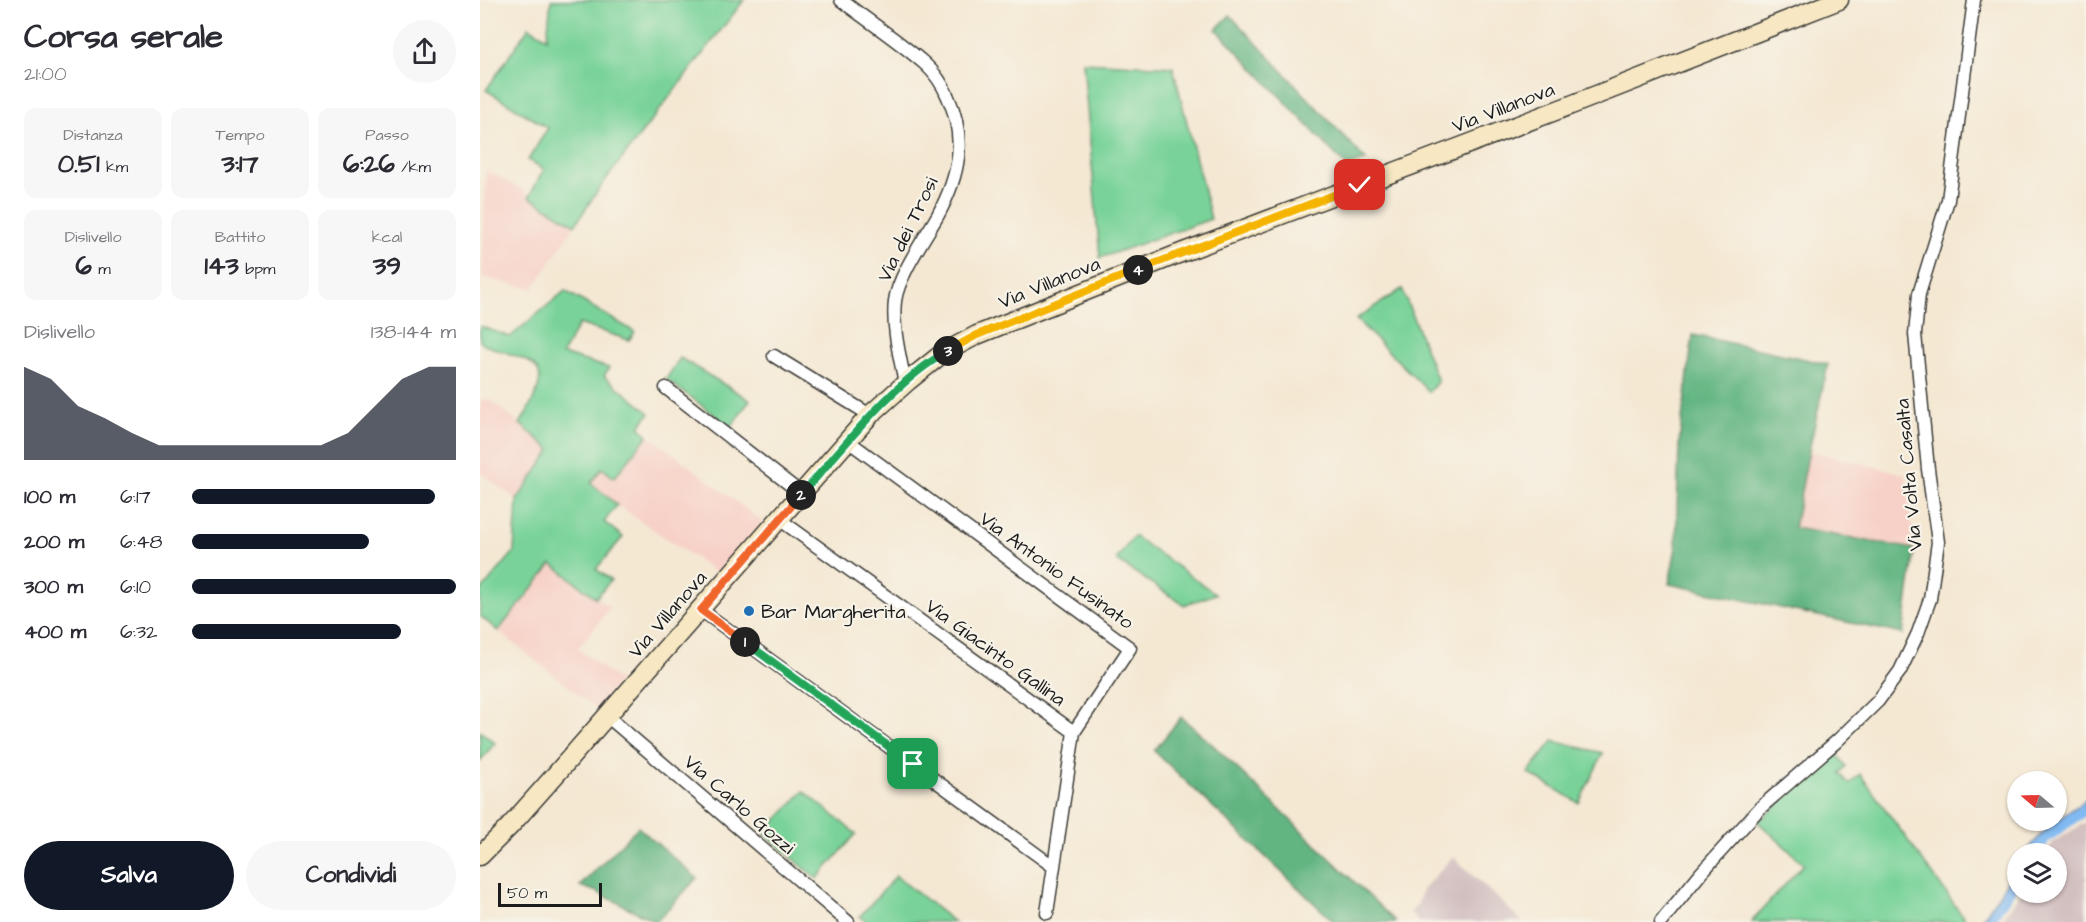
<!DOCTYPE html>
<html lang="it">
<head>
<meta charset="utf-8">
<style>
	:root { --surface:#fff; --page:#f7f7f7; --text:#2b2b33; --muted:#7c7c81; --accent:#111827 }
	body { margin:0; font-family:"Architects Daughter",sans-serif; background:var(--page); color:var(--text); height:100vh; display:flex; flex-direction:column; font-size:22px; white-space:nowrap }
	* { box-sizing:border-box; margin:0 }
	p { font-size:20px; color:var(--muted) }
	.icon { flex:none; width:33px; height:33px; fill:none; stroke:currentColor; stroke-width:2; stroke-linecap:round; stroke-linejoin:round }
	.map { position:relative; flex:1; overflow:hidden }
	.panel { display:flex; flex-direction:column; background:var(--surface); width:480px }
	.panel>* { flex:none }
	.needle { width:39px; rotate:289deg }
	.buttons { position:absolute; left:1527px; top:771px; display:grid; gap:12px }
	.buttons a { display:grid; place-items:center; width:60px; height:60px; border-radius:50%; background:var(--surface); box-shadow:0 2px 4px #0004; font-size:30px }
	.scale { position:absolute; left:18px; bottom:15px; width:104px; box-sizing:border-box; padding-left:6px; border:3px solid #1c1c1c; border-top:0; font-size:16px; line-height:21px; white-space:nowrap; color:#1c1c1c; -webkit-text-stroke:4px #f7f3e8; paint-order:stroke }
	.pin { position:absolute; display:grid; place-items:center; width:51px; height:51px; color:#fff; margin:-26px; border-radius:12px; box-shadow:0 3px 9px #0006 }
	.km { position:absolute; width:30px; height:30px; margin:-15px; border-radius:50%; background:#222; color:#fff; font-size:16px; line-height:30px; text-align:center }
	.round { display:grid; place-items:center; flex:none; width:63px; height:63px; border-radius:32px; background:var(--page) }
	.head { display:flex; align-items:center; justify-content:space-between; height:102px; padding:0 24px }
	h1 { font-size:33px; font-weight:700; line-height:45px }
	.metrics { display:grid; grid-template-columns:repeat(3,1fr); gap:9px; height:102px; padding:6px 24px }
	.metrics div { display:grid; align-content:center; border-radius:12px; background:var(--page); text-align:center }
	.metrics b { font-size:26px; font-weight:700 }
	.metrics small { font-size:16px; font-weight:400 }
	.metrics p { font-size:16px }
	.chart { height:168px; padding:12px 24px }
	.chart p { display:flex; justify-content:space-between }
	.chart svg { width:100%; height:108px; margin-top:6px; fill:var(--accent); opacity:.7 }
	.button { display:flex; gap:12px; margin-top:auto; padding:12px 24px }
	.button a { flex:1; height:69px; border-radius:36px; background:var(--accent); color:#fff; font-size:24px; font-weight:700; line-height:69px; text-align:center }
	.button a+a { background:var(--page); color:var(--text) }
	ul { padding:0 24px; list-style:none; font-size:20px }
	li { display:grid; grid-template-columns:96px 72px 1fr; align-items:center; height:45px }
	li i { height:15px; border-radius:8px; background:var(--accent) }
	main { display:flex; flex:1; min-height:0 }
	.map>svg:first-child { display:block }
	.built { fill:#f7d1c7 }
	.industrial { fill:#d2bfc0 }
	.green { fill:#79d399; stroke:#4a785a; stroke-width:1.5 }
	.forest { fill:#62b581; stroke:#3f684e; stroke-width:1.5 }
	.water { fill:#81baf2; stroke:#4e6b87; stroke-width:1.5 }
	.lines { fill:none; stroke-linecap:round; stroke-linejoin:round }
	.stream { stroke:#81baf2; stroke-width:4.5 }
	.street-casing { stroke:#3c3b37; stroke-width:15 }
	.secondary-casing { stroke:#3c3b37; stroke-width:21 }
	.street { stroke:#fff; stroke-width:12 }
	.secondary { stroke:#f7e8c3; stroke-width:18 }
	.split-1-casing { stroke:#fff; stroke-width:12 }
	.split-2-casing { stroke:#fff; stroke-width:12 }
	.split-3-casing { stroke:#fff; stroke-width:12 }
	.split-4-casing { stroke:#fff; stroke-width:12 }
	.split-5-casing { stroke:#fff; stroke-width:12 }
	.split-1 { stroke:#22a559; stroke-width:8 }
	.split-2 { stroke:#f0652b; stroke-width:8 }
	.split-3 { stroke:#22a559; stroke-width:8 }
	.split-4 { stroke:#f5b400; stroke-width:8 }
	.split-5 { stroke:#f5b400; stroke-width:8 }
	.poi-dot { fill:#1f6fb2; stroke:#f7f3e8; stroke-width:2 }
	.labels { text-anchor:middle; stroke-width:4.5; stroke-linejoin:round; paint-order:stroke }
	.street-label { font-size:20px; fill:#1c1c1c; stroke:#f7f3e8 }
	.poi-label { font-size:20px; fill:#1c1c1c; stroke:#f7f3e8; text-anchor:start }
</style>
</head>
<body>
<main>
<section class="panel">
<div class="head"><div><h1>Corsa serale</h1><p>21:00</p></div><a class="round"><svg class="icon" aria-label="share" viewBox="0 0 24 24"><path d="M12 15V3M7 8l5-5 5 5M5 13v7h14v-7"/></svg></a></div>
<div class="metrics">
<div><p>Distanza</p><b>0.51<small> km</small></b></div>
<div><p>Tempo</p><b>3:17</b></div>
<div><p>Passo</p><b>6:26<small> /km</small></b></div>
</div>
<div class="metrics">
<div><p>Dislivello</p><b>6<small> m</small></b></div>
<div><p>Battito</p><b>143<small> bpm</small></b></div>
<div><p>kcal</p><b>39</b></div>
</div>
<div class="chart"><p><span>Dislivello</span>138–144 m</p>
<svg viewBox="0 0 160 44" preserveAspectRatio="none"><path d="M0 44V6L10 11L20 22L30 27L40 33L50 38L60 38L70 38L80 38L90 38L100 38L110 38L120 33L130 22L140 11L150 6L160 6V44z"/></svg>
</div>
<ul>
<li><b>100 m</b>6:17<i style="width:92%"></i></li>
<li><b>200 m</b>6:48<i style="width:67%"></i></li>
<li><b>300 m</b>6:10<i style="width:100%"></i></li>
<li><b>400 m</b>6:32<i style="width:79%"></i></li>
</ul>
<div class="button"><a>Salva</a><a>Condividi</a></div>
</section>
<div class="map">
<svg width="1606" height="922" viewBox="0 0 1606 922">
	<rect width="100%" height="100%" fill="#f7f3e8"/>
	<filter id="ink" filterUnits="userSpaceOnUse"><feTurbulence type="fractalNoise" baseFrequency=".0167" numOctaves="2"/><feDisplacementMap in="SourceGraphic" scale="12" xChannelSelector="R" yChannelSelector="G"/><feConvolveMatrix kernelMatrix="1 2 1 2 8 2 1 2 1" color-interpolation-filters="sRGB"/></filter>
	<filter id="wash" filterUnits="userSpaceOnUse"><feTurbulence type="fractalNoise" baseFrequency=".008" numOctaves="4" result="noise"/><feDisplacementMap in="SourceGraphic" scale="24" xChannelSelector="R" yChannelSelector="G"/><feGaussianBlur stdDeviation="1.35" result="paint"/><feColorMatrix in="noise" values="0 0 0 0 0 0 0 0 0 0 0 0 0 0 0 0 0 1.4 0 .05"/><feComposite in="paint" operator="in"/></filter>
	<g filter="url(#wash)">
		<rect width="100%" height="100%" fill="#f4e8d3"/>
		<!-- built -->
		<path class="built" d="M6,170L46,192V195L95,225L53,289L2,277Z
			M0,400H10L71,450L37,500L0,473Z
			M168,435L283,522L237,573L137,505L111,483L122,468L134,478Z
			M1329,451L1425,474L1435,549L1314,528Z
			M86,547L131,580L116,597L130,608L97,649L140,681L117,709L18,631Z"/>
		<!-- industrial -->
		<path class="industrial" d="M1606,822V922H1520L1540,893L1576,892V854L1566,853L1573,842Z
			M973,857L1043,922H939L930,913L938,904L942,890Z"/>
		<!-- green -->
		<path class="green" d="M71,0H264L121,186L95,225L49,197L64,169L48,160L68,128L6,90L49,27L67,38Z
			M603,62L693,67L731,219L620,258Z
			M922,289L958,381L949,392L876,319Z
			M85,291L155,332L149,340L99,324L82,354L129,368L124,376L170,413L159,427L168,435L134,478L122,468L111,483L137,505L124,522L143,537L116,569L131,580L116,598L72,564L18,631L0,616V592L34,552L37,500L71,450L40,424C76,364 62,365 4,345L0,341V326L30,337Z
			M200,358L270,400L251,427L186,379Z
			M654,536L736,594L704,605L636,560Z
			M0,731L15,743L0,761Z
			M1073,741L1123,753L1099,803L1048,773Z
			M1356,753L1366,766L1360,773L1369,784L1380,774L1487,922H1271L1324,864L1278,822Z
			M324,791L376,834L337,879L284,833Z
			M416,876L474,922H387L380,916Z"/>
		<!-- forest -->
		<path class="forest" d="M750,15L886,160L867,167L736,29Z
			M1213,335L1348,364L1329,451L1314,528L1435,549L1423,634L1189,584L1196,547L1199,443Z
			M701,717L733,745L916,922H854L674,751Z
			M158,827L217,878L176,922L117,892L100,886Z"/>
		<!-- water -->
		<path class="water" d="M1606,800V813L1567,841L1558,853H1546C1562,830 1582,816 1606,800Z
			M1537,866V883L1512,922H1498L1507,913Z"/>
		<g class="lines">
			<!-- stream -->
			<path class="stream" d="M1558,854L1567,841L1606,813
				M1512,922L1538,883"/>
		</g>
	</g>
	<g filter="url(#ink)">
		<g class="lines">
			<defs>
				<path id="street" d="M361,0C388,21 419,41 445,64C455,73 463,85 468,97C487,139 479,176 458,215C445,238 418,276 415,301C412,328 420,357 425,383
					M294,356L390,415
					M186,388L322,494
					M368,441L650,648L594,732L567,913
					M299,519L594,732
					M221,610L574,867
					M127,716L368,922
					M1181,922L1221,873L1280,808L1357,741L1398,701L1420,671L1438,633L1450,599L1458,542L1448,469L1435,334L1439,294L1468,200L1494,0"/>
				<path id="secondary" d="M0,856L30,826L77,773L390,415L428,381L463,353L497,335L693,256L1091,105L1359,0"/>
			</defs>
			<!-- street casing -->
			<use href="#street" class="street-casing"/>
			<!-- secondary casing -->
			<use href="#secondary" class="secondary-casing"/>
			<!-- street -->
			<use href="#street" class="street"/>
			<!-- secondary -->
			<use href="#secondary" class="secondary"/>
		</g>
	</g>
	<g class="lines" filter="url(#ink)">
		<defs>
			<path id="split-1" d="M265,642L433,764"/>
			<path id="split-2" d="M265,642L221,610L321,495"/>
			<path id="split-3" d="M321,495C364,447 411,383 468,351"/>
			<path id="split-4" d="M468,351L497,335L658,270"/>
			<path id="split-5" d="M658,270L880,185"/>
		</defs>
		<!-- split-1 casing -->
		<use href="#split-1" class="split-1-casing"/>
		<!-- split-2 casing -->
		<use href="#split-2" class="split-2-casing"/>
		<!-- split-3 casing -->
		<use href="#split-3" class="split-3-casing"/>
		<!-- split-4 casing -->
		<use href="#split-4" class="split-4-casing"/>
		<!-- split-5 casing -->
		<use href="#split-5" class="split-5-casing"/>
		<!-- split-1 -->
		<use href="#split-1" class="split-1"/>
		<!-- split-2 -->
		<use href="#split-2" class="split-2"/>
		<!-- split-3 -->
		<use href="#split-3" class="split-3"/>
		<!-- split-4 -->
		<use href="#split-4" class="split-4"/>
		<!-- split-5 -->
		<use href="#split-5" class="split-5"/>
	</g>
	<!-- markers -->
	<circle class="poi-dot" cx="269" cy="611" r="6"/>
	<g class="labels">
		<!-- street labels -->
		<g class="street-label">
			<text transform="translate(1023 107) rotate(-21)" y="7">Via Villanova</text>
			<text transform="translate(427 229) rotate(-64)" y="7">Via dei Trosi</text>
			<text transform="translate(569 282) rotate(-22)" y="7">Via Villanova</text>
			<text transform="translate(1428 475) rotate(-95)" y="7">Via Volta Casalta</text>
			<text transform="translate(577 570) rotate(36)" y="7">Via Antonio Fusinato</text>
			<text transform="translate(187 614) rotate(-49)" y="7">Via Villanova</text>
			<text transform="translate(516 652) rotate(36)" y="7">Via Giacinto Gallina</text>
			<text transform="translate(260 804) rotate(41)" y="7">Via Carlo Gozzi</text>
		</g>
		<!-- poi labels -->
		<g class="poi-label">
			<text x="281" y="618">Bar Margherita</text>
		</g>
	</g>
</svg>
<div class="buttons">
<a><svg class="needle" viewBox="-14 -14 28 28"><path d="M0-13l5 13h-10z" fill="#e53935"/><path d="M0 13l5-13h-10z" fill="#7c7c81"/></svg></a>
<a><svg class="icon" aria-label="layers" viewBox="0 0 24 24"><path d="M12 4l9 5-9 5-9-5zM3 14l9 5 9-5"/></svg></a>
</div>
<div class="scale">50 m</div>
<div class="pin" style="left:433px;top:764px;background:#1e9e55"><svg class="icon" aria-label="arrive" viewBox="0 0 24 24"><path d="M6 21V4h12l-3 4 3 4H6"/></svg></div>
<div class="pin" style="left:880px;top:185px;background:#d93025"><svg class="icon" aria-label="check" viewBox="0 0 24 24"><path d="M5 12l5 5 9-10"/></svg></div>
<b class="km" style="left:265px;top:642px">1</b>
<b class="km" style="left:321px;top:495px">2</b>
<b class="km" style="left:468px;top:351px">3</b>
<b class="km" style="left:658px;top:270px">4</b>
</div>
</main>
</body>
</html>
